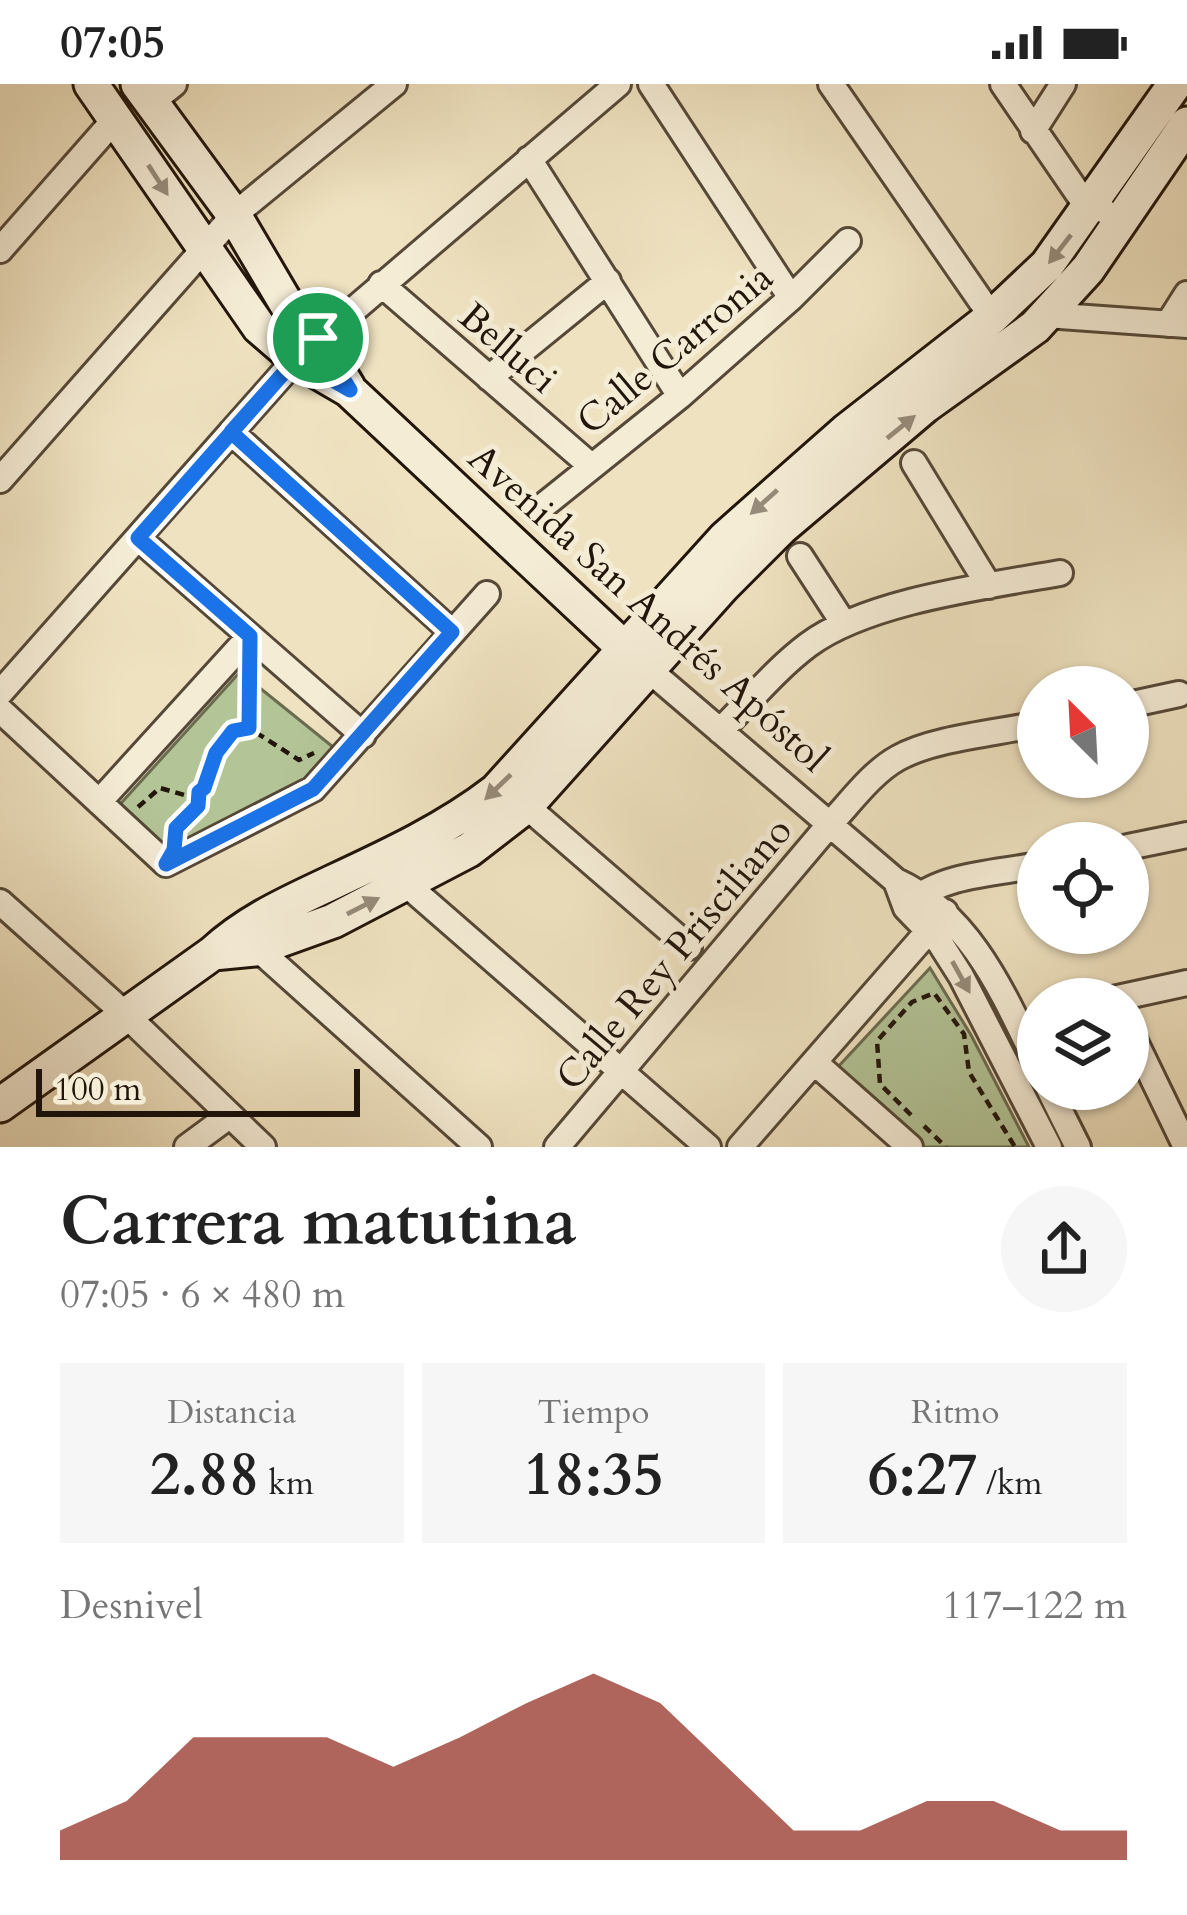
<!DOCTYPE html>
<html lang="es">
<head>
<meta charset="utf-8">
<style>
	:root { --surface:#fff; --page:#f6f6f6; --text:#222; --muted:#767676; --accent:#8f2418 }
	body { margin:0; font-family:Cardo,serif; background:var(--page); color:var(--text); height:100vh; display:flex; flex-direction:column; font-size:45px; white-space:nowrap }
	* { box-sizing:border-box; margin:0 }
	p { font-size:39px; color:var(--muted) }
	.icon { flex:none; width:66px; height:66px; fill:none; stroke:currentColor; stroke-width:2; stroke-linecap:round; stroke-linejoin:round }
	.map { position:relative; height:1063px; overflow:hidden }
	.sheet { display:flex; flex-direction:column; background:var(--surface); flex:1 }
	.sheet>* { flex:none }
	.needle { width:78px; rotate:336deg }
	.fabs { position:absolute; left:1017px; top:582px; display:grid; gap:24px }
	.fabs a { display:grid; place-items:center; width:132px; height:132px; border-radius:50%; background:var(--surface); box-shadow:0 3px 9px #0004; font-size:60px }
	.scale { position:absolute; left:36px; bottom:30px; width:324px; box-sizing:border-box; padding-left:12px; border:6px solid #22150a; border-top:0; font-size:33px; line-height:42px; white-space:nowrap; color:#22150a; -webkit-text-stroke:9px #f5ecd6; paint-order:stroke }
	.pin { position:absolute; display:grid; place-items:center; width:102px; height:102px; color:#fff; margin:-51px; border:6px solid #fff; border-radius:50%; box-shadow:0 3px 12px #0007 }
	.round { display:grid; place-items:center; flex:none; width:126px; height:126px; border-radius:63px; background:var(--page) }
	.overview { display:flex; align-items:center; justify-content:space-between; height:204px; padding:0 60px }
	h1 { font-size:66px; font-weight:700; line-height:90px }
	.figures { display:grid; grid-template-columns:repeat(3,1fr); gap:18px; height:204px; padding:12px 60px }
	.figures div { display:grid; align-content:center; border-radius:0px; background:var(--page); text-align:center }
	.figures b { font-size:60px; font-weight:700 }
	.figures small { font-size:33px; font-weight:400 }
	.figures p { font-size:33px }
	.chart { height:336px; padding:24px 60px }
	.chart p { display:flex; justify-content:space-between }
	.chart svg { width:100%; height:216px; margin-top:12px; fill:var(--accent); opacity:.7 }
	.status { display:flex; justify-content:space-between; align-items:center; height:84px; padding:0 60px; background:var(--surface); direction:ltr }
	.status svg { height:33px; fill:currentColor }
	.map>svg:first-child { display:block }
	.green { fill:#b3c497; stroke:#6a6c50; stroke-width:3 }
	.lines { fill:none; stroke-linecap:round; stroke-linejoin:round }
	.street-casing { stroke:#554838; stroke-width:30 }
	.secondary-casing { stroke:#22150a; stroke-width:39 }
	.path { stroke:#22150a; stroke-width:4.5; stroke-dasharray:9 6; stroke-linecap:butt }
	.street { stroke:#f5ecd6; stroke-width:24 }
	.secondary { stroke:#f5ecd6; stroke-width:33 }
	.oneway { fill:#968b7a }
	.route-casing { stroke:#fff; stroke-width:24 }
	.route { stroke:#1a73e8; stroke-width:15 }
	.labels { text-anchor:middle; stroke-width:10; stroke-linejoin:round; paint-order:stroke }
	.street-label { font-size:39px; fill:#22150a; stroke:#f5ecd6 }
</style>
</head>
<body>
<div class="status"><b>07:05</b><svg viewBox="0 0 49 12"><path d="M0 12V9h3v3zM5 12V6h3v6zM10 12V3h3v9zM15 12V0h3v12zM26 1h20v11H26zM47 4h2v5h-2z"/></svg></div>
<div class="map">
<svg width="1187" height="1063" viewBox="0 0 1187 1063">
	<rect width="100%" height="100%" fill="#efe2c0"/>
	<filter id="stains"><feTurbulence type="fractalNoise" baseFrequency=".00167" numOctaves="4"/><feColorMatrix values="0 0 0 0 .2 0 0 0 0 .09 0 0 0 0 .02 0 0 0 .5 -.17"/></filter>
	<radialGradient id="worn" r=".72"><stop offset=".6" stop-color="#630" stop-opacity="0"/><stop offset="1" stop-color="#630" stop-opacity=".3"/></radialGradient>
	<!-- green -->
	<path class="green" d="M240,588L338,667L308,700L168,777L114,727Z
		M930,884L971,951L1029,1063H922L837,984Z"/>
	<g class="lines">
		<defs>
			<path id="street" d="M651,0L791,214
				M831,0L992,233
				M1003,0L1079,111L1103,126
				M153,17L174,0
				M1033,47L1063,0
				M529,75L680,312
				M0,166L117,33
				M381,200L590,381
				M1046,231L1187,241
				M1168,240L1187,210
				M489,294L608,197
				M231,348L452,548
				M914,379L989,502
				M0,396L234,131L394,0
				M543,422L680,312L791,214L848,157
				M138,454L363,651
				M800,472L844,540
				M649,586L896,797C971,831 1004,911 1038,981
				M0,609L296,275L618,0
				M1128,621L1179,610
				M0,626L166,780L313,705L487,510
				M720,647C749,618 776,585 808,561C867,517 987,502 1060,489
				M99,718L250,552
				M526,722L689,863
				M1128,763L1187,751
				M399,789L406,800L708,1063
				M896,797L906,824L940,859L961,892L1049,1063
				M0,818L125,930L263,1063
				M912,818C941,790 1000,789 1038,781
				M248,856L479,1063
				M1113,915L1187,899
				M1128,943L1186,1063
				M814,978L910,1063
				M1049,1005L1078,1063
				M187,1063L229,1032
				M557,1063L829,741C850,719 871,689 898,674C934,654 997,649 1038,640
				M740,1063L945,828"/>
			<path id="secondary" d="M91,0L259,243L296,275L349,306L638,577
				M138,0L234,131L287,221L318,254L348,303
				M213,869L255,865L333,837L469,766L526,722L723,502L781,444L925,322L1035,243L1088,185L1187,40
				M0,1021L213,869C249,836 289,819 333,798C389,772 447,745 496,707L725,454L846,347L992,233L1047,181L1175,0"/>
		</defs>
		<!-- street casing -->
		<use href="#street" class="street-casing"/>
		<!-- secondary casing -->
		<use href="#secondary" class="secondary-casing"/>
		<!-- path -->
		<path class="path" d="M249,644V584
			M138,723L160,704L191,713C211,700 216,668 233,647L249,644L299,676L314,669
			M176,752V744L198,721L199,708
			M911,1031L880,1000L877,957L912,918L934,909L964,950L969,988L1015,1063
			M924,1042L946,1063"/>
		<!-- street -->
		<use href="#street" class="street"/>
		<!-- secondary -->
		<use href="#secondary" class="secondary"/>
	</g>
	<!-- one-way arrows -->
	<defs><path id="oneway-solid" d="M-6-.8H1V-3.2L6.5 0L1 3.2V.8H-6Z" transform="scale(3)"/></defs>
	<g class="oneway">
		<use href="#oneway-solid" transform="translate(158 96) rotate(57)"/>
		<use href="#oneway-solid" transform="translate(1060 165) rotate(128)"/>
		<use href="#oneway-solid" transform="translate(901 343) rotate(-39)"/>
		<use href="#oneway-solid" transform="translate(764 418) rotate(138)"/>
		<use href="#oneway-solid" transform="translate(498 703) rotate(136)"/>
		<use href="#oneway-solid" transform="translate(363 822) rotate(-27)"/>
		<use href="#oneway-solid" transform="translate(961 893) rotate(61)"/>
	</g>
	<g class="lines">
		<defs>
			<path id="route" d="M318,254L296,275L138,454L250,552L249,644L233,647L216,669L204,704L199,708L198,722L176,744L174,766L166,780L313,705L452,548L231,348L296,275L350,306L318,254"/>
		</defs>
		<!-- route casing -->
		<use href="#route" class="route-casing"/>
		<!-- route -->
		<use href="#route" class="route"/>
	</g>
	<g class="labels">
		<!-- street labels -->
		<g class="street-label">
			<text transform="translate(509 263) rotate(41)" y="14">Belluci</text>
			<text transform="translate(674 264) rotate(-40)" y="14">Calle Carronia</text>
			<text transform="translate(649 523) rotate(42)" y="14">Avenida San Andrés Apóstol</text>
			<text transform="translate(673 869) rotate(-50)" y="14">Calle Rey Prisciliano</text>
		</g>
	</g>
	<rect width="100%" height="100%" filter="url(#stains)"/>
	<rect width="100%" height="100%" fill="url(#worn)"/>
</svg>
<div class="fabs">
<a><svg class="needle" viewBox="-14 -14 28 28"><path d="M0-13l5 13h-10z" fill="#e53935"/><path d="M0 13l5-13h-10z" fill="#767676"/></svg></a>
<a><svg class="icon" aria-label="locate" viewBox="0 0 24 24"><circle cx="12" cy="12" r="6"/><path d="M12 2v4M12 18v4M2 12h4M18 12h4"/></svg></a>
<a><svg class="icon" aria-label="layers" viewBox="0 0 24 24"><path d="M12 4l9 5-9 5-9-5zM3 14l9 5 9-5"/></svg></a>
</div>
<div class="scale">100 m</div>
<div class="pin" style="left:318px;top:254px;background:#1e9e55"><svg class="icon" aria-label="arrive" viewBox="0 0 24 24"><path d="M6 21V4h12l-3 4 3 4H6"/></svg></div>
</div>
<section class="sheet">
<div class="overview"><div><h1>Carrera matutina</h1><p>07:05 · 6 × 480 m</p></div><a class="round"><svg class="icon" aria-label="share" viewBox="0 0 24 24"><path d="M12 15V3M7 8l5-5 5 5M5 13v7h14v-7"/></svg></a></div>
<div class="figures">
<div><p>Distancia</p><b>2.88<small> km</small></b></div>
<div><p>Tiempo</p><b>18:35</b></div>
<div><p>Ritmo</p><b>6:27<small> /km</small></b></div>
</div>
<div class="chart"><p><span>Desnivel</span>117–122 m</p>
<svg viewBox="0 0 160 44" preserveAspectRatio="none"><path d="M0 44V38L10 32L20 19L30 19L40 19L50 25L60 19L70 12L80 6L90 12L100 25L110 38L120 38L130 32L140 32L150 38L160 38V44z"/></svg>
</div>
</section>
</body>
</html>
